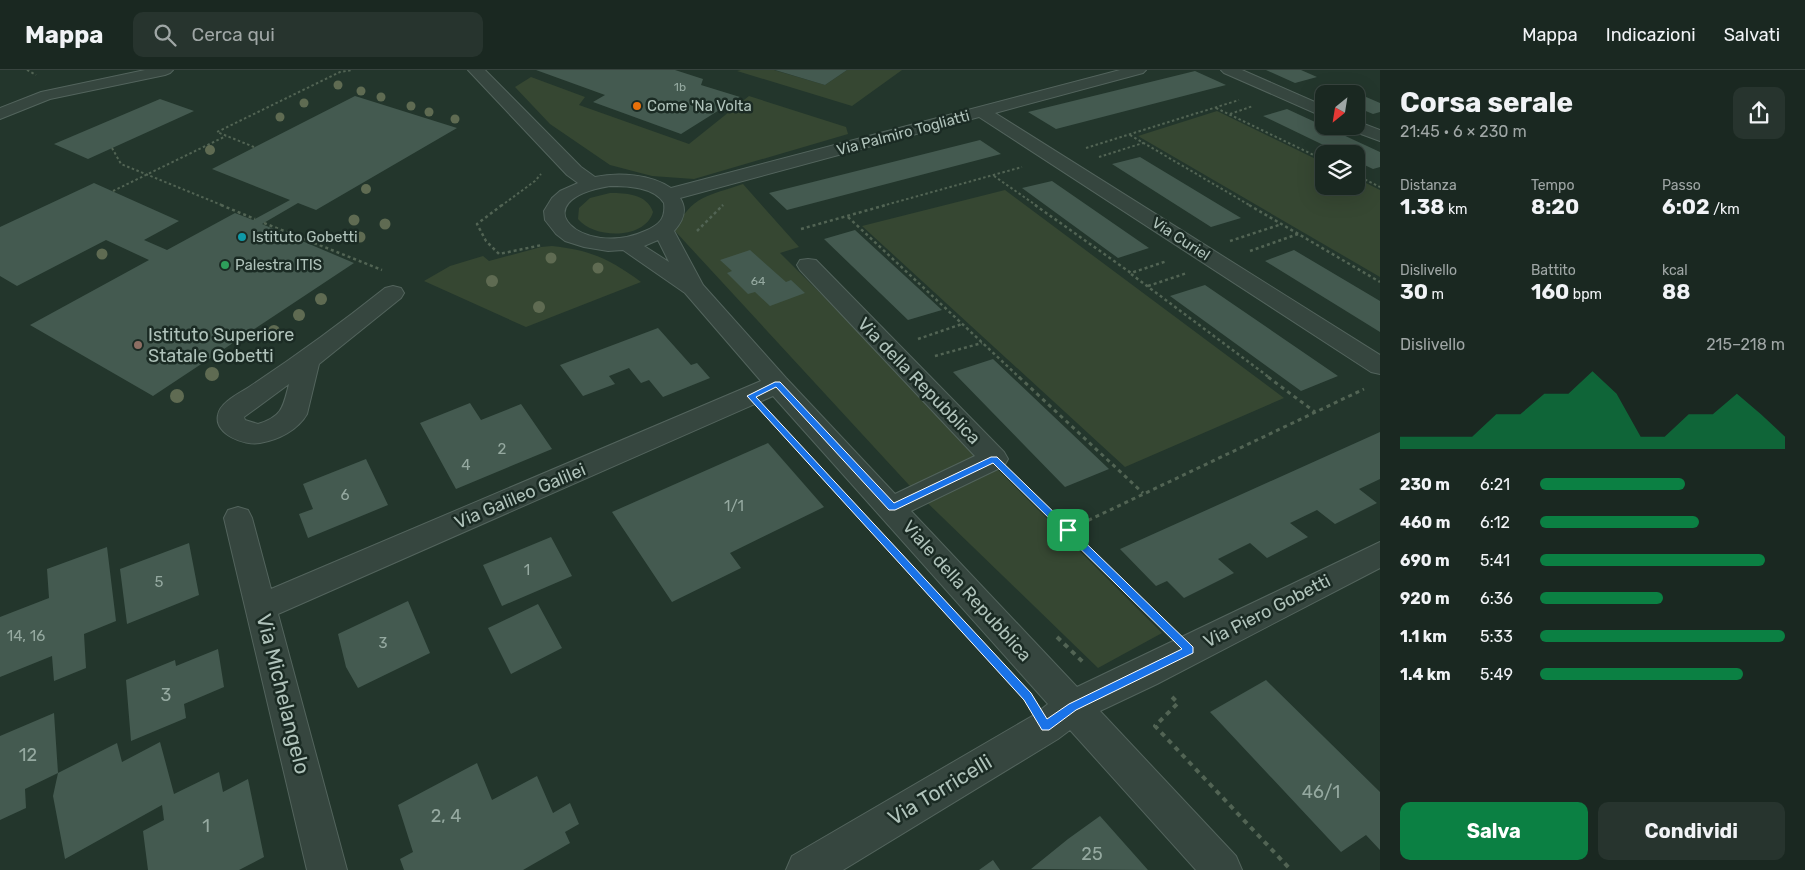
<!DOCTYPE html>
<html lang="it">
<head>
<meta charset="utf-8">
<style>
	:root { --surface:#1a2821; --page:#27342e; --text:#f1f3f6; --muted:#9fa6a5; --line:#38443f; --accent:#0b8043 }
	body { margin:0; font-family:Rubik,sans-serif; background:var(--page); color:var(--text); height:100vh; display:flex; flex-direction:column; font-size:19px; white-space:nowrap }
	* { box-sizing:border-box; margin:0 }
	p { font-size:16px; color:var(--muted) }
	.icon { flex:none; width:28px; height:28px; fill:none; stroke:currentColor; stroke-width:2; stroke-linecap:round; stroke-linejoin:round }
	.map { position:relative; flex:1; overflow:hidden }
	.drawer { display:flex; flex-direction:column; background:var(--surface); width:425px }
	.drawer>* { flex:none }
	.needle { width:32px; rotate:210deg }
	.controls { position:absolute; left:1315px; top:15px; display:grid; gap:10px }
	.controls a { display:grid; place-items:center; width:50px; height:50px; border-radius:10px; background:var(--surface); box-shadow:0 5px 20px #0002,0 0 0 1px var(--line); font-size:25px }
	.pin { position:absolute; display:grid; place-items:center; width:42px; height:42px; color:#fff; margin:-21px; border-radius:10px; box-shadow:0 2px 8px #0006 }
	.round { display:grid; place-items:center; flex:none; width:52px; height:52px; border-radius:10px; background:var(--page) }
	.summary { display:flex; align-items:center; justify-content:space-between; height:85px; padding:0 20px }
	h1 { font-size:28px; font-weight:700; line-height:38px }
	.stats { display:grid; grid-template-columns:repeat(3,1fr); gap:8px; height:85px; padding:5px 20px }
	.stats div { display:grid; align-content:center }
	.stats b { font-size:21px; font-weight:700 }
	.stats small { font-size:14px; font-weight:400 }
	.stats p { font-size:14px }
	.chart { height:140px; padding:10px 20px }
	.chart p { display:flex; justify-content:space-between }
	.chart svg { width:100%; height:90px; margin-top:5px; fill:var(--accent); opacity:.7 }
	.action { display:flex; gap:10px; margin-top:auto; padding:10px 20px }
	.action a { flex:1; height:58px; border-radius:10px; background:var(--accent); color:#fff; font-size:20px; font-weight:700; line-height:58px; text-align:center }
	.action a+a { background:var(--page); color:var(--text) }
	ul { padding:0 20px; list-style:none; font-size:16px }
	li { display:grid; grid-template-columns:80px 60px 1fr; align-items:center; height:38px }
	li i { height:12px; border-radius:6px; background:var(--accent) }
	header { display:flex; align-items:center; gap:30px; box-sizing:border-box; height:70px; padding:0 25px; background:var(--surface); border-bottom:1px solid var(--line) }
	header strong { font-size:24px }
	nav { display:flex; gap:28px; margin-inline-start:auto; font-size:18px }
	.search { width:350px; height:45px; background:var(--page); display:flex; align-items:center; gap:12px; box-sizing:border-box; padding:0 18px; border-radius:10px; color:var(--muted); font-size:19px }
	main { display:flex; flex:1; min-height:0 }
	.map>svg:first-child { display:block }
	.green { fill:#364732 }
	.building { fill:#445a50 }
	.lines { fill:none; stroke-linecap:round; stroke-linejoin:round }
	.minor-casing { stroke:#53645d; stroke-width:2 }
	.path-far3 { stroke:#526454; stroke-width:2; stroke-dasharray:2.5 2.5; stroke-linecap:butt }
	.path-far2 { stroke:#526454; stroke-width:2.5; stroke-dasharray:3 3; stroke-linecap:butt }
	.path-far1 { stroke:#526454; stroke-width:3; stroke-dasharray:4 4; stroke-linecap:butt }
	.path { stroke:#526454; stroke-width:4; stroke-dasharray:5 5; stroke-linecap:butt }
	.minor { fill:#36463f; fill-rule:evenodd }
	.tree { fill:#5f6b52 }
	.route { fill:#1a73e8; stroke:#fff; fill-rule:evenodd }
	.food-dot { fill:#e8710a; stroke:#1b2b24; stroke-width:2 }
	.culture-dot { fill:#0f9aa8; stroke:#1b2b24; stroke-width:2 }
	.leisure-dot { fill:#2e9e5b; stroke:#1b2b24; stroke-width:2 }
	.education-dot { fill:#8d6e63; stroke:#1b2b24; stroke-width:2 }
	.labels { text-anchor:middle; stroke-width:5; stroke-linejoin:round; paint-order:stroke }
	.far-number-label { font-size:12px; fill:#95a9a0 }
	.far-poi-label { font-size:15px; fill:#b0c3bb; stroke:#1b2b24; text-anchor:start }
	.far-street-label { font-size:15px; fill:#b0c3bb; stroke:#1b2b24 }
	.number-label { font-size:15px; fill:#95a9a0 }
	.poi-label { font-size:18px; fill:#b0c3bb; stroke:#1b2b24; text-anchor:start }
	.street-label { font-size:18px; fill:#b0c3bb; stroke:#1b2b24 }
	.near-number-label { font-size:18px; fill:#95a9a0 }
	.near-street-label { font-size:21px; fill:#b0c3bb; stroke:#1b2b24 }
</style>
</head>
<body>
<header>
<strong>Mappa</strong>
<div class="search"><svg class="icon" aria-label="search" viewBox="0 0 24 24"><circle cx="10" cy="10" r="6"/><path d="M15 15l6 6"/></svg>Cerca qui</div>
<nav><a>Mappa</a><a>Indicazioni</a><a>Salvati</a></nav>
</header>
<main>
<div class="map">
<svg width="1380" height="800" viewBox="0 0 1380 800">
	<rect width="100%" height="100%" fill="#23362c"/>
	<!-- green -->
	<path class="green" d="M741,0H774L825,15L847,0H902L852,36L737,1Z
		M531,7L585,27L579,35L689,74L749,26L846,57L848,64L694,109L652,106L610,95L550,54L515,17Z
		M1217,41L1324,93V116H1356V108L1380,120V207L1138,66Z
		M743,114L799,177L780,183L1162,563L1098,598L909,415L675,161C691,125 709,126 743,114Z
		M1005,120L1284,328L1125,397L862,156Z
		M610,123C626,123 647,124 653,142C645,170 594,169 578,149L579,138L590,128Z
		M552,176C590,180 610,189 641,212L526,257L424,211L450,196L483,186L489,191L541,177Z"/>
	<!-- building -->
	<path class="building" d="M536,0H675L703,9L701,15L740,27L681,64L593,32L605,25Z
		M775,0H847L825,15Z
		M1266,0H1301L1317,7L1295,13Z
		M1195,1L1226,15L1056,59L1028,42Z
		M1350,20L1380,33V42L1373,44L1356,37V24H1340Z
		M355,26L457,58L316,140L298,133L262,154L354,193L153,326L30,255L149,190L106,170L17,216L0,206V157L94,113L179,151L144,170L167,180L235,143L253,150L290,130L212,99Z
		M160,29L194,41L88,89L54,74Z
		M1287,39L1380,82V97L1373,99L1356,91V84H1342L1263,46Z
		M980,70L1001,84L787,140L769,123Z
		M1140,87L1241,148L1211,157L1112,94Z
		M1052,111L1149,178L1118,188L1022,118Z
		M855,160L942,240L908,250L824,169Z
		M750,180L786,212L791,210L805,223L770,236L755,222L748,224L727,203L732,201L720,190Z
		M1294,180L1380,231V262L1265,191Z
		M1205,215L1338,306L1301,321L1170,226Z
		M658,258L691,295L697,293L710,308L663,327L649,310L641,313L629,298L609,306L615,314L583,326L560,295Z
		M993,289L1109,399L1065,417L953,302Z
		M470,333L481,350L521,334L552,379L456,419L420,353Z
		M1380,362V409L1359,419L1377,433L1335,454L1317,440L1290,453L1308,467L1267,488L1250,473L1218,489L1234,503L1184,528L1167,511L1156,516L1120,479Z
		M768,373L824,437L730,483L741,498L672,532L612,442Z
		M366,389L388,435L308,468L299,444L313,439L303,414Z
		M551,467L572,506L502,536L483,495Z
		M189,473L199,525L127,554L120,499Z
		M107,477L116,551L84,564L86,598L54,611L52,586L0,607V547L49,528L47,499Z
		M408,531L430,583L358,618L346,597L338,564Z
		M538,534L562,578L511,604L488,558Z
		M218,579L224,617L184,634L186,648L131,671L126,610L175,590L176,596Z
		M1266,610L1380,722V780L1366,765L1341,782L1210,642Z
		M54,643L58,703L25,719L26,738L0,750V666Z
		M160,672L174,724L219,702L223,722L248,709L264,787L239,800H148L143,761L164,750L162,735L65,789L53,726L58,703L117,673L122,692Z
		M477,693L492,730L537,706L553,743L570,733L579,754L565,762L570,773L523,800H404L400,789L413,782L398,735Z
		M1100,746L1148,800L1031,799L1068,769Z
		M993,790L1000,800H979Z"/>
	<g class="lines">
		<defs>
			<path id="minor" d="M145,0H173L170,3L165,5L50,29L0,49V38L41,22Z
				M468,0H485L581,97L595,107C618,102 651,104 671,118L1120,0H1146L1143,3L995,43L1380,285V304L1371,302L979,47L680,128C688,140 683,151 674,161L703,215L786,308L895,424L975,386L800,200L797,195L800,190L808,189L816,190L1004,382L1008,389L1004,396L911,441L1077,617L1380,472V498L1157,614L1100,641L1236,786L1242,800H1196L1070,660L1058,669L843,800H786L792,786L1034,645L1048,634L773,326L278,544L347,800H307L224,448L228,440L238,437L248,440L252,448L271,519L761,311L685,223L623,180L608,181L584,177L565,171L556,164L545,150L544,141L552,128L560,121L578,113L567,105ZM610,116C628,116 654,117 664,133C666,149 659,155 645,161C583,189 519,131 610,116ZM658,170L669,192L644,176Z
				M1221,0H1242L1324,36V47L1224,3Z
				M1356,51L1380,60V71L1350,60L1348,56H1356Z
				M393,216L401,218L404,223L401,228L319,294L307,344C298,360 278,370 260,373C244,376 214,364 218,345C220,332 240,323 249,317C296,286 341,253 385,218ZM289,314C283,337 283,346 258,354L245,350L244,347Z"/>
		</defs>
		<!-- minor casing -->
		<use href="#minor" class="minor-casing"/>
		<!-- path-far3 -->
		<path class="path-far3" d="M27,0L36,5
			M1216,38L1324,90
			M1230,44L1253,36
			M1130,65L1251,136
			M254,77L217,62L340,2L353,0
			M112,78L121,94L224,136
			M1086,78L1239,30
			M1099,87L1143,73
			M1356,105L1380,117
			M994,106L1037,136
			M113,121L226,66
			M501,136L535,111L541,104
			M722,136L723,135
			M882,136L1022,97"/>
		<!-- path-far2 -->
		<path class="path-far2" d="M221,135L255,149
			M502,135L477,154L486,171L499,184L542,175
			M1035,135L1131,203L1167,191
			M1249,135L1380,212
			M848,147L1020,308
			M264,153L382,200
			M801,159L886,135
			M697,161L723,135
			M1230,171L1282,154
			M1250,181L1298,164
			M1131,204L1270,308
			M1148,216L1187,203
			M918,269L962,254
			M935,286L982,273"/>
		<!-- path-far1 -->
		<path class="path-far1" d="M1019,307L1143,423
			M1268,307L1315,342
			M1015,409L1068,460L1364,319
			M1068,460L1135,526"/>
		<!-- path -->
		<path class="path" d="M1134,524L1165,555
			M1057,567L1085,594
			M1172,627L1178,633L1155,656L1291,800"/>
		<!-- minor -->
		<use href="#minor" class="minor"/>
	</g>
	<!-- trees -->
	<g class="tree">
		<circle cx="338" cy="15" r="4.5"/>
		<circle cx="361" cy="21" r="4.5"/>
		<circle cx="381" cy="27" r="4.5"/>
		<circle cx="304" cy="33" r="4.5"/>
		<circle cx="411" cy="36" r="4.5"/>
		<circle cx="429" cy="42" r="4.5"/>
		<circle cx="280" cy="47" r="4.5"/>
		<circle cx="455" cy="49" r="4.5"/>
		<circle cx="210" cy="80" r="5"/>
		<circle cx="366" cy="119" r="5"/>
		<circle cx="354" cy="150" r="5.5"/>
		<circle cx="385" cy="154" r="5.5"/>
		<circle cx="360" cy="167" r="5.5"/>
		<circle cx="102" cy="184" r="5.5"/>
		<circle cx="551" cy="188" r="5.5"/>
		<circle cx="598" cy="198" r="5.5"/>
		<circle cx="492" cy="211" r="6"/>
		<circle cx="321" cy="229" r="6"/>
		<circle cx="539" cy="237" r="6"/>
		<circle cx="299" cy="245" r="6"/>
		<circle cx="274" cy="261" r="6"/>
		<circle cx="237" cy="286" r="6"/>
		<circle cx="212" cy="304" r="7"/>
		<circle cx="177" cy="326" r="7"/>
	</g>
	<!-- route -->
	<path class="route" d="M775,312H780L894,433L991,387H997L1193,577V583L1076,640L1049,660H1042L1024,630L747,326ZM776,317L889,440H895L993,393L1182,579L1069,634L1047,649L1031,623L756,327Z"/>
	<!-- markers -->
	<circle class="food-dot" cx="637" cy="36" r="5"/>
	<circle class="culture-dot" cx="242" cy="167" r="5"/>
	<circle class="leisure-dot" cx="225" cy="195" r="5"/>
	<circle class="education-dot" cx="138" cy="275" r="5"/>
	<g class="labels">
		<!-- far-number labels -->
		<g class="far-number-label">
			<text x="680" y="21">1b</text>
			<text x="758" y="215">64</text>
		</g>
		<!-- far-poi labels -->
		<g class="far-poi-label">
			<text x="647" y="41">Come 'Na Volta</text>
			<text x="252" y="172">Istituto Gobetti</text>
			<text x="235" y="200">Palestra ITIS</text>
		</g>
		<!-- far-street labels -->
		<g class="far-street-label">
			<text transform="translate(903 63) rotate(-15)" y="5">Via Palmiro Togliatti</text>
			<text transform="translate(1181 169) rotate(33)" y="5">Via Curiel</text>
		</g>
		<!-- number labels -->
		<g class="number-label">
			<text x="502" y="384">2</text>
			<text x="466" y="400">4</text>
			<text x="345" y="430">6</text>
			<text x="734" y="441">1/1</text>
			<text x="527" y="505">1</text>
			<text x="159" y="517">5</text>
			<text x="26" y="571">14, 16</text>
			<text x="383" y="578">3</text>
		</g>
		<!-- poi labels -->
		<g class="poi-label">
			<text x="148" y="271">Istituto Superiore<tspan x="148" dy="21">Statale Gobetti</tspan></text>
		</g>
		<!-- street labels -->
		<g class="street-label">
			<text transform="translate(919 311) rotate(46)" y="6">Via della Repubblica</text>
			<text transform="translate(520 426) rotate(-23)" y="6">Via Galileo Galilei</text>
			<text transform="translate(967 521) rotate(48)" y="6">Viale della Repubblica</text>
			<text transform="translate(1267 541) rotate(-27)" y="6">Via Piero Gobetti</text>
		</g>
		<!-- near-number labels -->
		<g class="near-number-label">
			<text x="166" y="631">3</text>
			<text x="28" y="691">12</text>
			<text x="1321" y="728">46/1</text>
			<text x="446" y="752">2, 4</text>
			<text x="206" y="762">1</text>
			<text x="1092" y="790">25</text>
		</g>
		<!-- near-street labels -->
		<g class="near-street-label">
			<text transform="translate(283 624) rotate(76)" y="7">Via Michelangelo</text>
			<text transform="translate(940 720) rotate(-31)" y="7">Via Torricelli</text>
		</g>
	</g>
</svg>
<div class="controls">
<a><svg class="needle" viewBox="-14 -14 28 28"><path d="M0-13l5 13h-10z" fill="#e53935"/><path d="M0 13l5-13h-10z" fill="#9fa6a5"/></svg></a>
<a><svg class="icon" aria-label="layers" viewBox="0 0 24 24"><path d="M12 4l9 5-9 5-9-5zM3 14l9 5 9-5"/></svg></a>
</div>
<div class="pin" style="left:1068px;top:460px;background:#1e9e55"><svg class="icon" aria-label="arrive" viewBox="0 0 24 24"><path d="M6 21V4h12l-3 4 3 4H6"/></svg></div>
</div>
<section class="drawer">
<div class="summary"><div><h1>Corsa serale</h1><p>21:45 · 6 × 230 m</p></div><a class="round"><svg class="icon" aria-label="share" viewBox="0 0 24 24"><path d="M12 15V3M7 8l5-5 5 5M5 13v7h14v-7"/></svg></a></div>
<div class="stats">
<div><p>Distanza</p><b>1.38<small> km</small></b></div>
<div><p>Tempo</p><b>8:20</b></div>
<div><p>Passo</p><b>6:02<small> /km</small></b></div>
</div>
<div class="stats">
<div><p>Dislivello</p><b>30<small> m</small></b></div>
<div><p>Battito</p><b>160<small> bpm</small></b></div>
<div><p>kcal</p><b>88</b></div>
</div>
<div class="chart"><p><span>Dislivello</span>215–218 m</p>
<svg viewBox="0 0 160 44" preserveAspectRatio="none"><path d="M0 44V38L10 38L20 38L30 38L40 27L50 27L60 17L70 17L80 6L90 17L100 38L110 38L120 27L130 27L140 17L150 27L160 38V44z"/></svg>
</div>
<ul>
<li><b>230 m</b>6:21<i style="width:59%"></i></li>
<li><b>460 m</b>6:12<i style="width:65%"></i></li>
<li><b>690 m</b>5:41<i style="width:92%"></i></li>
<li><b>920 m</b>6:36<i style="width:50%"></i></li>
<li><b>1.1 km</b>5:33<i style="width:100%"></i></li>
<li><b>1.4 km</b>5:49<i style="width:83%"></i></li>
</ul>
<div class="action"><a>Salva</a><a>Condividi</a></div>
</section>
</main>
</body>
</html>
